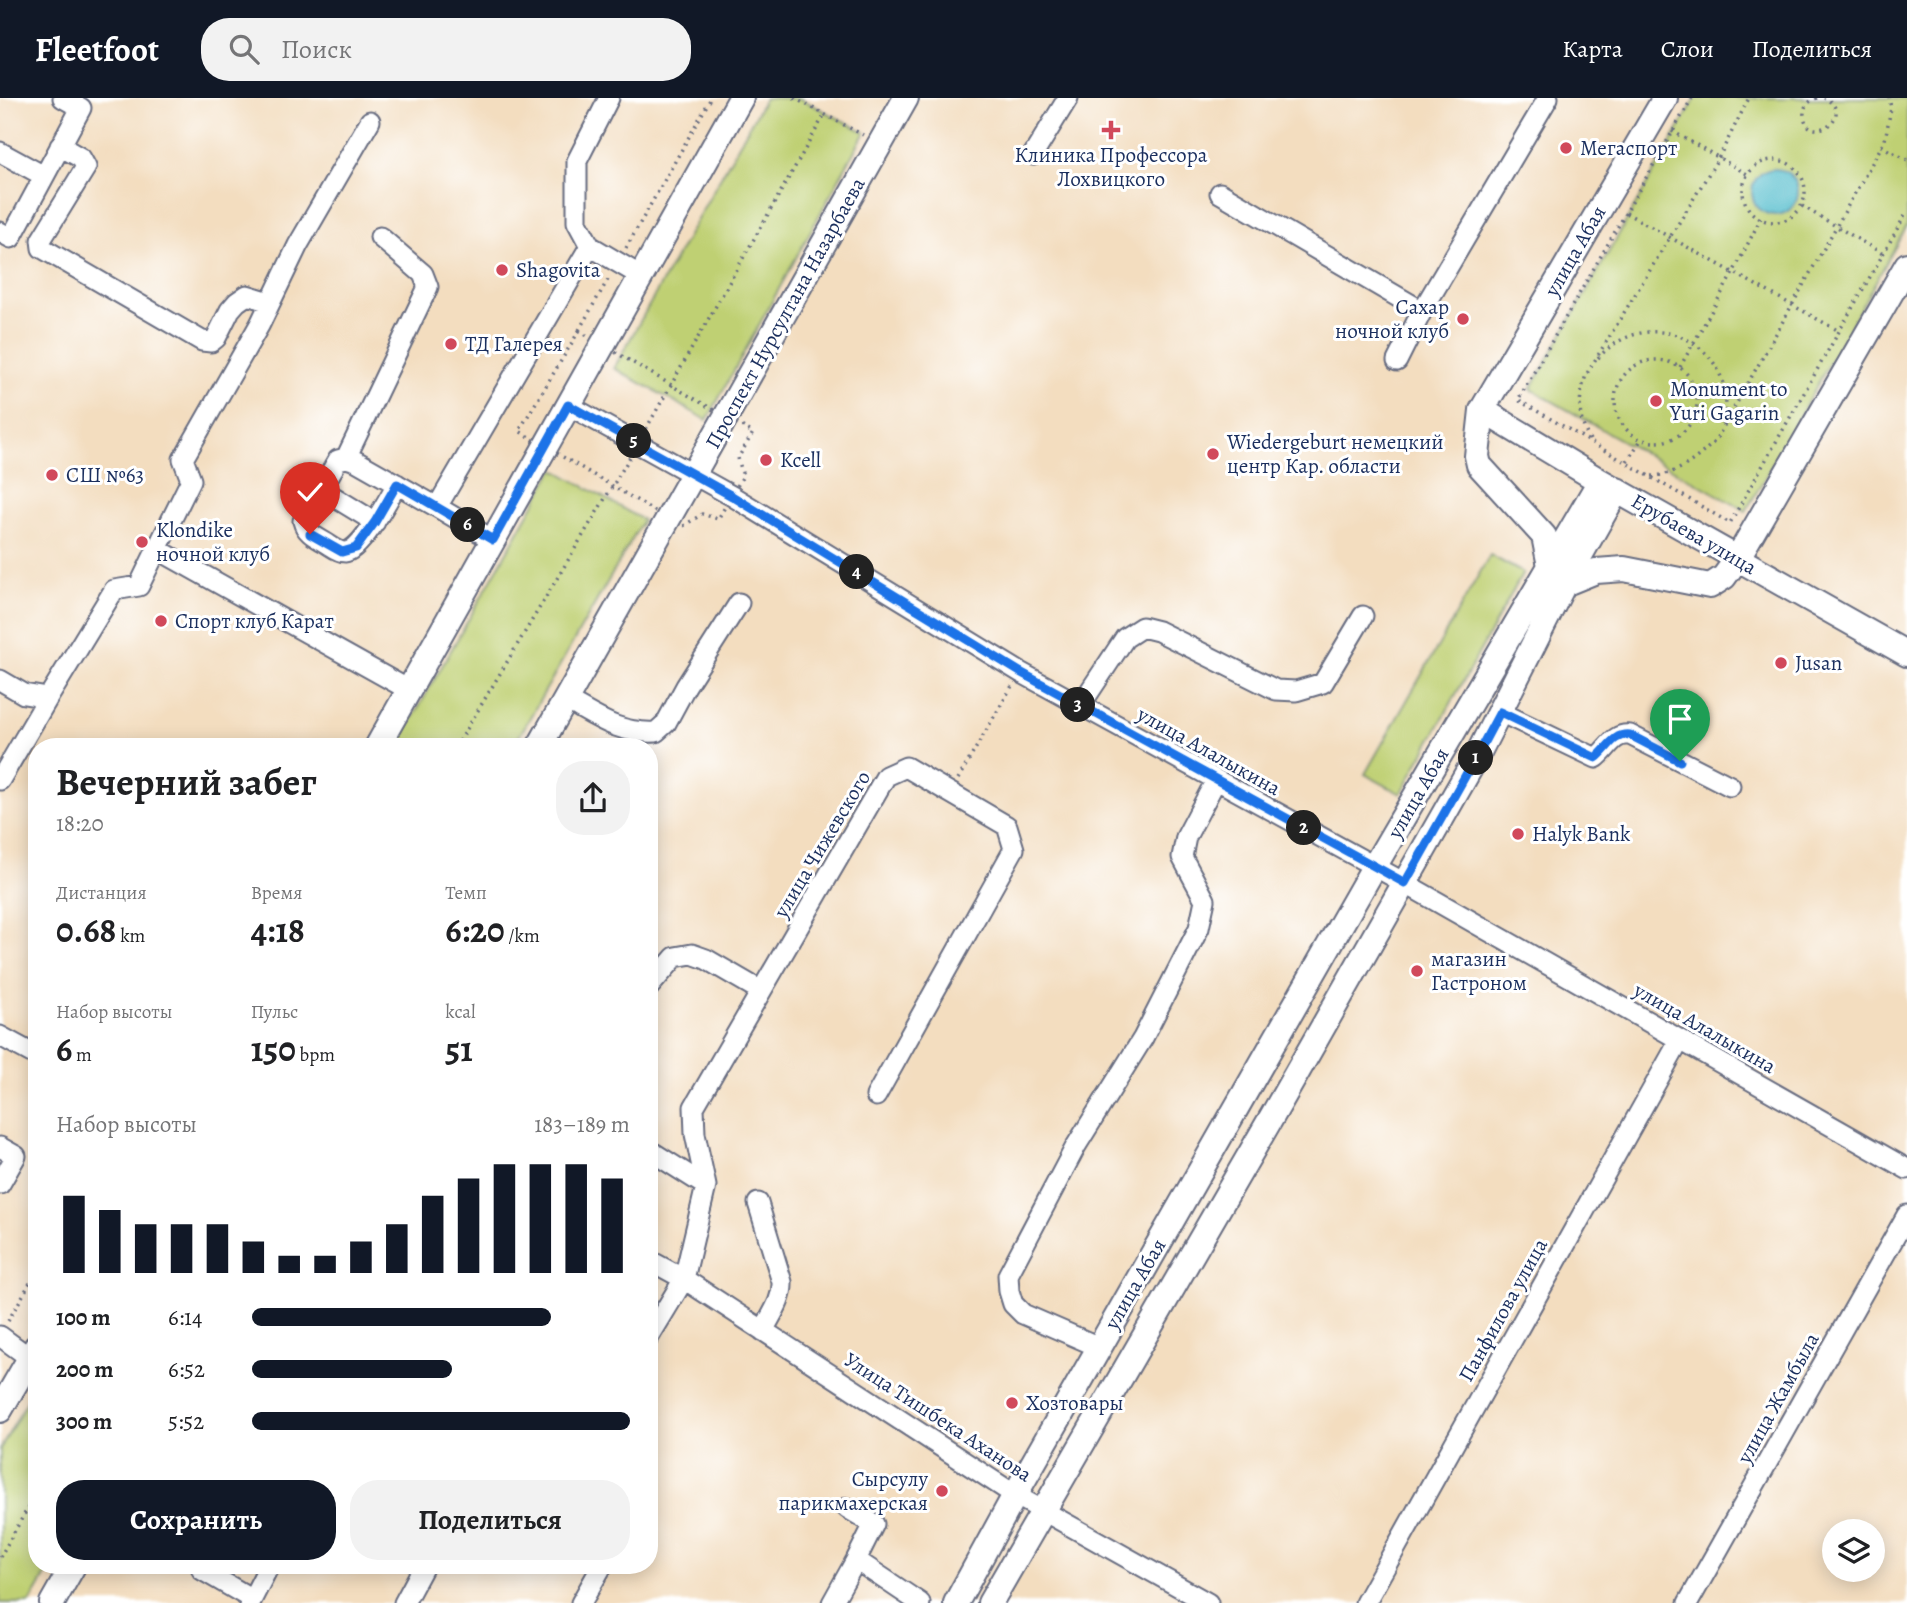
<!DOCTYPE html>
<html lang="ru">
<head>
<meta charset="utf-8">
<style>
	:root { --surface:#fff; --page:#f2f2f2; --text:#202124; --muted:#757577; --accent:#111827 }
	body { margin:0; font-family:Alegreya,serif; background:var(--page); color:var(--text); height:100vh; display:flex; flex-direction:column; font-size:26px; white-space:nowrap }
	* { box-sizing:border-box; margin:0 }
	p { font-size:23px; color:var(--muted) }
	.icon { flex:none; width:38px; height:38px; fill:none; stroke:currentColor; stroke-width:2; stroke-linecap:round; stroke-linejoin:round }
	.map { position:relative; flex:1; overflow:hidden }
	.drawer { position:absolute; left:28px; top:640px; width:630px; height:836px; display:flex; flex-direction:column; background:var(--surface); border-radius:28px; box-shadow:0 4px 18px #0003 }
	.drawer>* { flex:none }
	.fabs { position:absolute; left:1822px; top:1421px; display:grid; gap:14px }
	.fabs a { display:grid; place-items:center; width:63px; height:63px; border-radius:50%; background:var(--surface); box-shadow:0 4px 18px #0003; font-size:35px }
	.pin { position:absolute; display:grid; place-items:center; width:60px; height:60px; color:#fff; margin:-72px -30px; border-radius:50% 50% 50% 0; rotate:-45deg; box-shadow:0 0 7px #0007 }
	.pin .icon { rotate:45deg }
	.km { position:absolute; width:35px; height:35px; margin:-18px; border-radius:50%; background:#222; color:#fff; font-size:19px; line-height:35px; text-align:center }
	.round { display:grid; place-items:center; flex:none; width:74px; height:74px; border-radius:28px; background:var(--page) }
	.overview { display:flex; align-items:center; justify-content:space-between; height:119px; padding:0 28px }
	h1 { font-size:38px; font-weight:700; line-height:52px }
	.figures { display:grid; grid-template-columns:repeat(3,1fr); gap:10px; height:119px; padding:7px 28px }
	.figures div { display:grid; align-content:center }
	.figures b { font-size:35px; font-weight:700 }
	.figures small { font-size:19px; font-weight:400 }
	.figures p { font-size:19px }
	.chart { height:196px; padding:14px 28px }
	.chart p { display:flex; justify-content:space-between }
	.chart svg { width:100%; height:126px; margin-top:7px; stroke:var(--accent); stroke-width:6 }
	.button { display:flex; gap:14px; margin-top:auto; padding:14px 28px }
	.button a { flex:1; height:80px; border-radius:28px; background:var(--accent); color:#fff; font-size:28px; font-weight:700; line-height:80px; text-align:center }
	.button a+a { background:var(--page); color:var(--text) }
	ul { padding:0 28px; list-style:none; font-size:23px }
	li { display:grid; grid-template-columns:112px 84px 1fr; align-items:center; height:52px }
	li i { height:18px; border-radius:9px; background:var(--accent) }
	header { display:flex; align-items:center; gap:42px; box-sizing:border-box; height:98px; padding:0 35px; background:var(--accent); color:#fff }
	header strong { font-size:33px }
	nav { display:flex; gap:38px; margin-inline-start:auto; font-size:24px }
	.search { width:490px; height:63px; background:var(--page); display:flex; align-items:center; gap:18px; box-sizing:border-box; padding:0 24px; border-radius:28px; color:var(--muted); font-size:26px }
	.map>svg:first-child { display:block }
	.green { fill:#bfd073; stroke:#6d8068; stroke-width:2 }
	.water { fill:#50bbcb; stroke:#367594; stroke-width:2 }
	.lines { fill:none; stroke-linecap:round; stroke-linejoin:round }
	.minor-casing { stroke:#676c80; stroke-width:23 }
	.major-casing { stroke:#676c80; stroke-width:28 }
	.path { stroke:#676c80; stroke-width:3.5; stroke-dasharray:2 5; stroke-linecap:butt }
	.minor { stroke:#fff; stroke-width:19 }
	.major { stroke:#fff; stroke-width:24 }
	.route-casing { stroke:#fff; stroke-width:14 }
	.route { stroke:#1a73e8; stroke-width:9 }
	.poi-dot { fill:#d1495b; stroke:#fff; stroke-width:2.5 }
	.labels { text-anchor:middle; stroke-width:6; stroke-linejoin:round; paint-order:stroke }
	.poi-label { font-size:21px; fill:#1b2f5e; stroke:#fff; text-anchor:start }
	.street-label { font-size:21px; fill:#1b2f5e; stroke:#fff }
</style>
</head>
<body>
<header>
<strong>Fleetfoot</strong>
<div class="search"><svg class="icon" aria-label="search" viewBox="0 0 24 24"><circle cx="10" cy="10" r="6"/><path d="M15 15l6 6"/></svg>Поиск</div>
<nav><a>Карта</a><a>Слои</a><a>Поделиться</a></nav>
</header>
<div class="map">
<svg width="1907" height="1505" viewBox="0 0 1907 1505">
	<rect width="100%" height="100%" fill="#fff"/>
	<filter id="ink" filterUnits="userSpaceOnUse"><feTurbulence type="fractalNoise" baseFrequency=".0143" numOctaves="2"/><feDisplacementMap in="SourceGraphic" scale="14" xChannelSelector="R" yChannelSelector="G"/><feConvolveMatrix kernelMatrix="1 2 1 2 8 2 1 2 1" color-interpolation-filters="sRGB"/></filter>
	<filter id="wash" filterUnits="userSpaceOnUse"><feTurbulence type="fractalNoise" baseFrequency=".00686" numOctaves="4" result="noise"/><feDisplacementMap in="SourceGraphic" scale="28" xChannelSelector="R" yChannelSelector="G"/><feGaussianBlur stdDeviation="1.57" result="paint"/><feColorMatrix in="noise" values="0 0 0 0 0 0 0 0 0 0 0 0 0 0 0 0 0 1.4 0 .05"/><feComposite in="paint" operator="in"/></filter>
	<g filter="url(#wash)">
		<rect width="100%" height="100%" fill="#f3ddbf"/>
		<!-- green -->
		<path class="green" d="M765,0H799L865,34L707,322L614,270Z
			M1696,0H1907V128L1746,413L1531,291Z
			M554,371L643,422L513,649H396Z
			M1490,457L1523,475L1401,696L1365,676Z
			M37,1286V1468H51L30,1505H0V1351Z"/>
		<!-- water -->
		<path class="water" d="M1752 94a23 23 0 1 1 46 0a23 23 0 1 1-46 0Z"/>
	</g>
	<g filter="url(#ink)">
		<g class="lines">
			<defs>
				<path id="minor" d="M370,23L298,147L260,226L183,361L191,382L157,451L409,592
					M60,48L81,60L86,69L41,142L42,150L202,243L211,244L216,240L230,212L237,204L247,197L270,204
					M0,54L44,78
					M1033,57L1068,0
					M1220,95L1422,213
					M0,134L11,140L81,10L63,0
					M590,148L577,124V63L609,0
					M1397,263L1422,213L1548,0
					M568,307L732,398L1020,574L1392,778L1907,1071
					M346,360L428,189L423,176L380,139
					M397,386C389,400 361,453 345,454C338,454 331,448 326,445C316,439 306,435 303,423L338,362L346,360L356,363L437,409
					M321,391L375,424
					M493,442L437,409L590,148L641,178
					M0,582L24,596L48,600L114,492L139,488L157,451
					M566,602C597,619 618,636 656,634L666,625L686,588L739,505
					M1080,608L1125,540L1142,529L1158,533L1276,592L1296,593L1323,585L1363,518
					M1500,614L1596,660C1608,651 1613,635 1630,637L1730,688
					M0,682L48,600
					M649,889L675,859L692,856L706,861L761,893
					M0,938L37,958
					M0,1049L16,1058L0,1086
					M649,1052L706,1088
					M758,1105L782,1184C783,1202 771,1217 763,1233
					M649,1162L684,1181L1015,1397L1208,1505
					M0,1238L30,1260
					M649,1239L684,1181L706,1088L695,1036L694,1009L886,678L906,669L1007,728L1014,751L876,998
					M1099,1249L1023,1216L1013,1206L1009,1193L1008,1177L1076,1048L1143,940L1199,830L1205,802L1182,759L1186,739L1216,682
					M847,1410L874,1426L856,1462
					M203,1468L202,1472L252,1501
					M250,1505L269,1468
					M404,1505L424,1468
					M581,1505L602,1468
					M832,1505L856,1462L920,1505
					M1365,1505L1680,942
					M1688,1505L1907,1117"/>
				<path id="major" d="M1482,312L1600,383L1907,556
					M1550,468L1544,438L1479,367L1477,358L1482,312L1665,0
					M1564,486L1596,473L1624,471L1710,488L1724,479L1737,461L1907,167
					M377,649L741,0
					M539,649L906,0
					M0,1312L37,1248
					M52,1505L73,1468
					M956,1505L1015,1397L1374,769L1600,383
					M990,1505L1274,1015L1477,658L1564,486L1617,392"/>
			</defs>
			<!-- minor casing -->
			<use href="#minor" class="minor-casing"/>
			<!-- major casing -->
			<use href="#major" class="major-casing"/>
			<!-- path -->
			<path class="path" d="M794,0L863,37
				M1692,0L1518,302L1730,425L1907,114
				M1817,0C1809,3 1803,8 1804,17C1807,50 1859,17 1824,0
				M1672,33L1749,77
				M1881,48L1907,62
				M1743 93a31 31 0 1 1 62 0a31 31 0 1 1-62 0Z
				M1802,108L1883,156
				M1626,115L1839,233
				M626,150L711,0
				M579,232L610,178
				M579,233L753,335L738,360L743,378L718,421L702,416L682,429L519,333Z
				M1598,260C1652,201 1743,249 1723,327
				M1615 303a41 41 0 1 1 82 0a41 41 0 1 1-82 0Z
				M1680,269L1733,175L1761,120
				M646,331L825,16
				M1590,342C1577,319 1578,302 1586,277L1719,59L1749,0
				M1627,363L1641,342
				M1652,378C1678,377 1698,360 1716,342L1885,42L1891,10L1889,0
				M456,649L630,359
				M958,681L1012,588
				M8,1223L37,1173
				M0,1459L37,1394"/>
			<!-- minor -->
			<use href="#minor" class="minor"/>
			<!-- major -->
			<use href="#major" class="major"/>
		</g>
	</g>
	<g class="lines" filter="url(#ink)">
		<defs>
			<path id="route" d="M310,436L342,454L356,450L375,424L397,386L493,442L568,307L732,398L1020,574L1405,785L1477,657L1500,614L1596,660C1608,651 1613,635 1630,637L1680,663"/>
		</defs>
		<!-- route casing -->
		<use href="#route" class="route-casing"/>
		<!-- route -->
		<use href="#route" class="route"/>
	</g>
	<!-- markers -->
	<g class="poi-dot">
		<path d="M1107.5 21.5h7v7h7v7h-7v7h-7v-7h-7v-7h7z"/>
		<circle cx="1566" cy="50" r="7"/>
		<circle cx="502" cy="172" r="7"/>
		<circle cx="1463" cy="221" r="7"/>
		<circle cx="451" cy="246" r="7"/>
		<circle cx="1656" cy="303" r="7"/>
		<circle cx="1213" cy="356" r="7"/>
		<circle cx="766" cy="362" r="7"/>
		<circle cx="52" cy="377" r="7"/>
		<circle cx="142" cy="444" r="7"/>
		<circle cx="161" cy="523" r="7"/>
		<circle cx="1781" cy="565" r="7"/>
		<circle cx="1518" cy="736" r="7"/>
		<circle cx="1417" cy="873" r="7"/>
		<circle cx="1012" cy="1305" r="7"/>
		<circle cx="942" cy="1393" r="7"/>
	</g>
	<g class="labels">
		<!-- poi labels -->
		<g class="poi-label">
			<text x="1580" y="57">Мегаспорт</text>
			<text x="1111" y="64" text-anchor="middle">Клиника Профессора<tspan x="1111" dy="24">Лохвицкого</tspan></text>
			<text x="516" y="179">Shagovita</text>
			<text x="1449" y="216" text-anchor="end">Сахар<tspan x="1449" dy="24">ночной клуб</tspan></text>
			<text x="465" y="253">ТД Галерея</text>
			<text x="1670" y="298">Monument to<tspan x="1670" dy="24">Yuri Gagarin</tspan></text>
			<text x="1227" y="351">Wiedergeburt немецкий<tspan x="1227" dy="24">центр Кар. области</tspan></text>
			<text x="780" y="369">Kcell</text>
			<text x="66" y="384">СШ №63</text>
			<text x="156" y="439">Klondike<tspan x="156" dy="24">ночной клуб</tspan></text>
			<text x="175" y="530">Спорт клуб Карат</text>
			<text x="1795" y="572">Jusan</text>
			<text x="1532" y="743">Halyk Bank</text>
			<text x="1431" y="868">магазин<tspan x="1431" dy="24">Гастроном</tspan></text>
			<text x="1026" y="1312">Хозтовары</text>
			<text x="928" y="1388" text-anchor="end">Сырсулу<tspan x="928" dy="24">парикмахерская</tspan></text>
		</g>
		<!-- street labels -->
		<g class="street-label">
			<text transform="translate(1575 153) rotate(-60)" y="7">улица Абая</text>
			<text transform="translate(785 215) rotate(-61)" y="7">Проспект Нурсултана Назарбаева</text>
			<text transform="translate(1694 436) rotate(30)" y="7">Ерубаева улица</text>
			<text transform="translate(1209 653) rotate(29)" y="7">улица Алалыкина</text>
			<text transform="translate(1418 695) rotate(-60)" y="7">улица Абая</text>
			<text transform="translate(822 746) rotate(-59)" y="7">улица Чижевского</text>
			<text transform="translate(1705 930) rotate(30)" y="7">улица Алалыкина</text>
			<text transform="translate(1135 1186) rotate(-60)" y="7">улица Абая</text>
			<text transform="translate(1503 1212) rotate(-61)" y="7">Панфилова улица</text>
			<text transform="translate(1778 1300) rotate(-61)" y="7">улица Жамбыла</text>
			<text transform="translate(938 1319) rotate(33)" y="7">Улица Тишбека Аханова</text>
		</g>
	</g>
</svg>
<div class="fabs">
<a><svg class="icon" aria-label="layers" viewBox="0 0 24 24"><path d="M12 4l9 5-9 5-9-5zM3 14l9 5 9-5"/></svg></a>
</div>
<div class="pin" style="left:1680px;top:663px;background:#1e9e55"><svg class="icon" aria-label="arrive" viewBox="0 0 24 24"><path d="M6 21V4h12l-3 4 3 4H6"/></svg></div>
<div class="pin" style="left:310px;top:436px;background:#d93025"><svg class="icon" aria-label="check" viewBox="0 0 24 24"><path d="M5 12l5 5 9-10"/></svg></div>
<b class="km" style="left:1476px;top:660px">1</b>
<b class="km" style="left:1304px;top:730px">2</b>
<b class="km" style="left:1078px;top:607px">3</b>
<b class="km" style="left:857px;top:474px">4</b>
<b class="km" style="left:634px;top:343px">5</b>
<b class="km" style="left:468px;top:427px">6</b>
<section class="drawer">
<div class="overview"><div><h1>Вечерний забег</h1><p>18:20</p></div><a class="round"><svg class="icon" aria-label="share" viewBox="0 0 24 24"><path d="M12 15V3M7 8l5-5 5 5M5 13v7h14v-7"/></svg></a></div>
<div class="figures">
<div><p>Дистанция</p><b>0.68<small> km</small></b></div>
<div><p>Время</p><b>4:18</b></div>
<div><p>Темп</p><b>6:20<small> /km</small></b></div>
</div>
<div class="figures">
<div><p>Набор высоты</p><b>6<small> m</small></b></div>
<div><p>Пульс</p><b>150<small> bpm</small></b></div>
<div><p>kcal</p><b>51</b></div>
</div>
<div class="chart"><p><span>Набор высоты</span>183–189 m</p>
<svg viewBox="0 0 160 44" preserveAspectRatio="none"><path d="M5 44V17M15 44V22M25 44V27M35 44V27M45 44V27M55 44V33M65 44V38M75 44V38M85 44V33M95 44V27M105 44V17M115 44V11M125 44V6M135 44V6M145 44V6M155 44V11"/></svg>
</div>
<ul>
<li><b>100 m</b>6:14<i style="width:79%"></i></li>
<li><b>200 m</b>6:52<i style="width:53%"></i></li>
<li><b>300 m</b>5:52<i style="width:100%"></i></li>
</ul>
<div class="button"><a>Сохранить</a><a>Поделиться</a></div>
</section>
</div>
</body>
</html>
